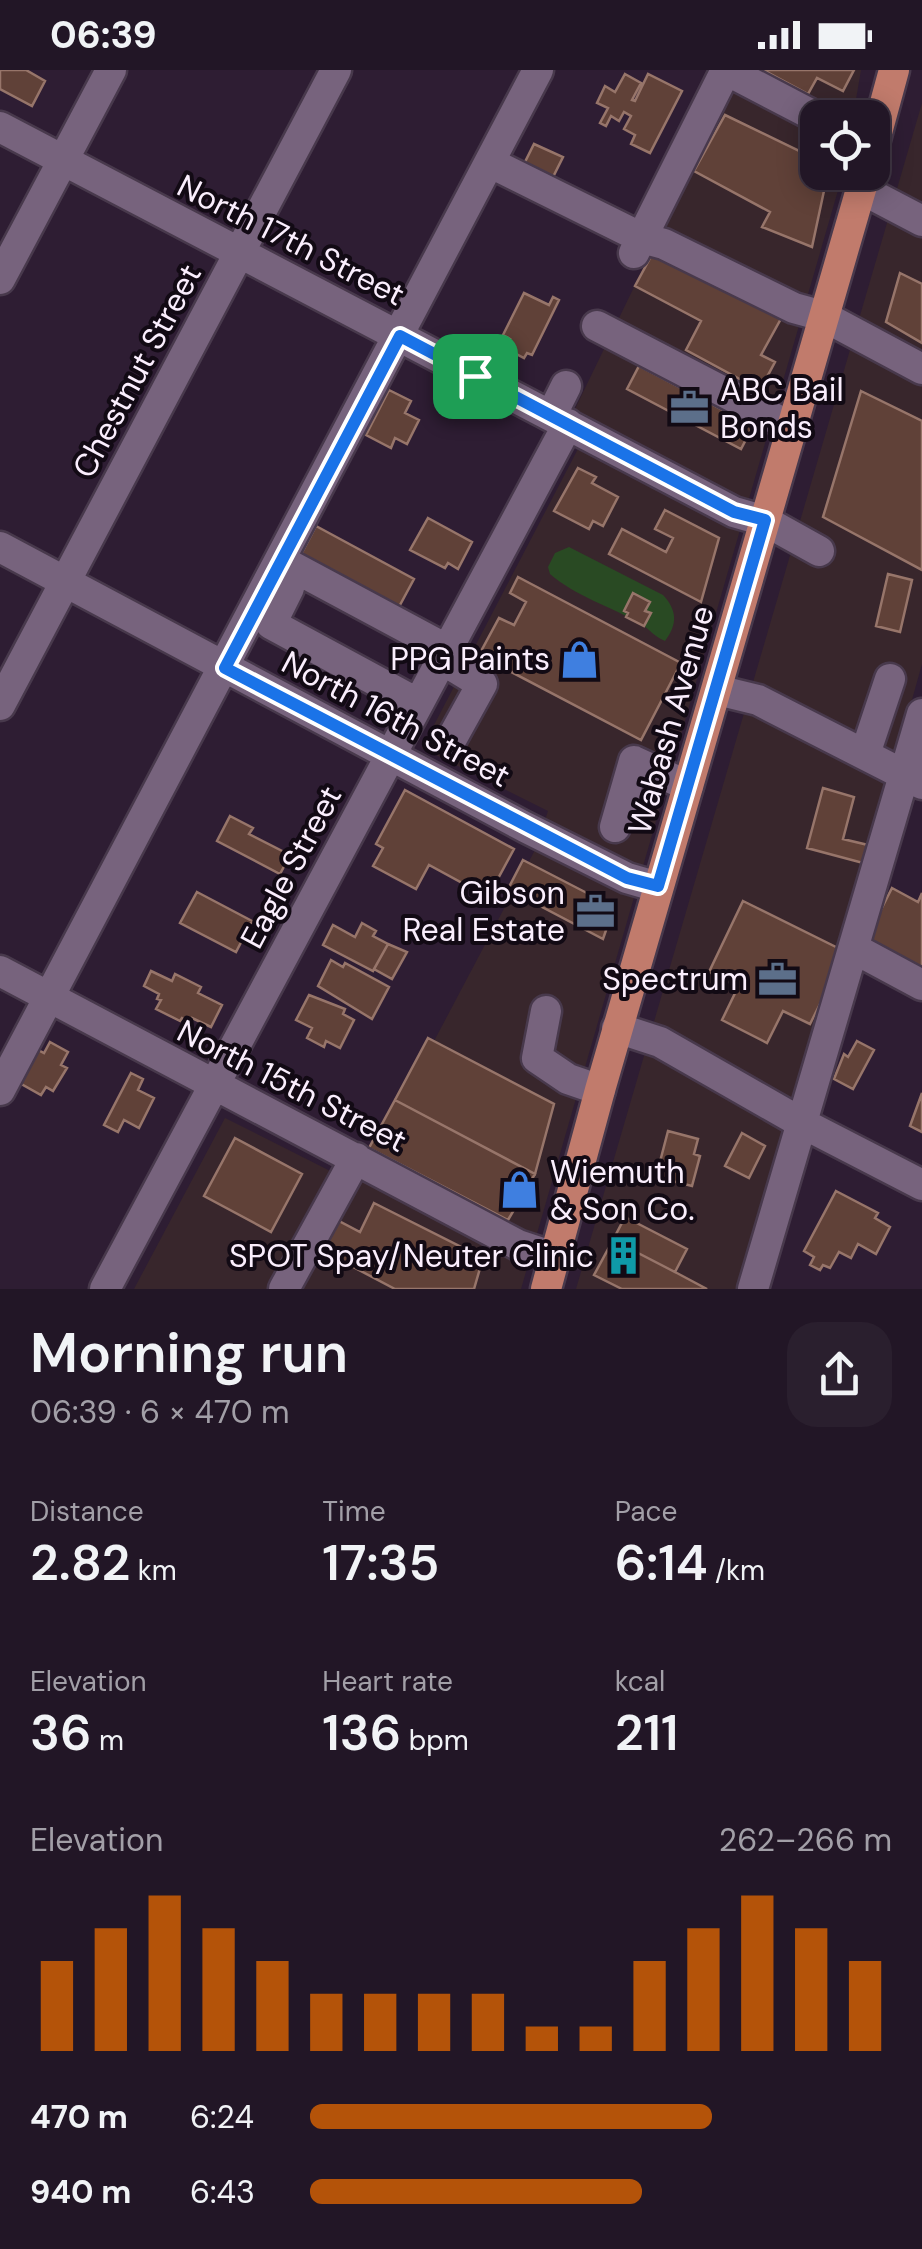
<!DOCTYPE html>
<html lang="en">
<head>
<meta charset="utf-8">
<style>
	:root { --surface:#221626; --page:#2a1f2e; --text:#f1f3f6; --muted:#a29fa7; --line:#3f3543; --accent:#b45309 }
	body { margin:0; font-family:"DM Sans",sans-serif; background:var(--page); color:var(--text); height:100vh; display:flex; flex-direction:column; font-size:38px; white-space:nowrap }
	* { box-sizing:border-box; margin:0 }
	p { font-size:32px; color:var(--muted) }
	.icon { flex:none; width:55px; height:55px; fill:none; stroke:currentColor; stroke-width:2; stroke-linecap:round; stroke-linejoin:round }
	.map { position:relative; height:1219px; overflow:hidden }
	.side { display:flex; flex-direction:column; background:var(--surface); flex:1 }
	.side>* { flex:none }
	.fabs { position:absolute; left:800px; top:30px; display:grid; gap:20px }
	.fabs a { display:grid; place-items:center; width:90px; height:90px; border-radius:20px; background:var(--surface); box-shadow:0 5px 25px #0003,0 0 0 2px var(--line); font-size:50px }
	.pin { position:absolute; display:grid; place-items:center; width:85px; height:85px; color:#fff; margin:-42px; border-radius:20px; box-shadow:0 5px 15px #0006 }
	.round { display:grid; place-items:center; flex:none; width:105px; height:105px; border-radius:30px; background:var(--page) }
	.overview { display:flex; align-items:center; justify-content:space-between; height:170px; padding:0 30px }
	h1 { font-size:55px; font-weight:600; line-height:75px }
	.figures { display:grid; grid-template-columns:repeat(3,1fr); gap:15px; height:170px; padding:10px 30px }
	.figures div { display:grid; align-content:center }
	.figures b { font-size:50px; font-weight:600 }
	.figures small { font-size:28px; font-weight:400 }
	.figures p { font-size:28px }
	.chart { height:280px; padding:20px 30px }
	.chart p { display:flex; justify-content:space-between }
	.chart svg { width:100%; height:180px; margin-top:10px; stroke:var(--accent); stroke-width:6 }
	ul { padding:0 30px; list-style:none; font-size:32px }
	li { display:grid; grid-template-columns:160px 120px 1fr; align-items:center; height:75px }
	li i { height:25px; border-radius:12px; background:var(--accent) }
	.status { display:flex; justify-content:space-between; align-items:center; height:70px; padding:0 50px; background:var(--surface); direction:ltr }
	.status svg { height:28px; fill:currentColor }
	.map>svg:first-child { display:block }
	.commercial { fill:#38262c }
	.green { fill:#294a23 }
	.building { fill:#604138; stroke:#97756a; stroke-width:2.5 }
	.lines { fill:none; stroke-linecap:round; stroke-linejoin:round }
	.minor-casing { stroke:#48394c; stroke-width:35 }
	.major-casing { stroke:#48394c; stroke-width:35 }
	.minor { stroke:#77637d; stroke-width:30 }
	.major { stroke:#c17b6c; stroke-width:30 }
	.route-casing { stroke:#fff; stroke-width:20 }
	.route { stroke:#1a73e8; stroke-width:12 }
	.labels { text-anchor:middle; stroke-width:8; stroke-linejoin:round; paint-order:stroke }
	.street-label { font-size:32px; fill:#faeefd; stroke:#120a14 }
	.poi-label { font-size:32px; fill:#faeefd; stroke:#120a14; text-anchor:end }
</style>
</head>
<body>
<div class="status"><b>06:39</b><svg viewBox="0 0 49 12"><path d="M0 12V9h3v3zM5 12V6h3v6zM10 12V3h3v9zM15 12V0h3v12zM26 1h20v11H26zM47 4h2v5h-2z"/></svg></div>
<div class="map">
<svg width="922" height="1219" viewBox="0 0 922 1219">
	<rect width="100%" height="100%" fill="#2e1d33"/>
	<!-- commercial -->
	<path class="commercial" d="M730,0H861L853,47L818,48V102L843,103L521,1219H134L225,1048L358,1115L535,780L548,741L422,678L591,354L573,343L729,21Z
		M922,33V594L747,1219H576Z"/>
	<!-- green -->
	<path class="green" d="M569,477L663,525C677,540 678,554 665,571C653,566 651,560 641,554C612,537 575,526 550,504L548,497L555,483Z"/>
	<!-- building -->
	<path class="building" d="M0,0H26L45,11L32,36L0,19Z
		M763,0H854L843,21L817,8L808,24Z
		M625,4L641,13L632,30L635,31L648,4L682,21L650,83L631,74L635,65L624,59L631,46L624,42L619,51L611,46L606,56L600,53L608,38L597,33L605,16L615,22Z
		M725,45L818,90V102H828L812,177L762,157L770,142L694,101Z
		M534,74L563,87L552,109L523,96Z
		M656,177L783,245L761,285L775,292L760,320L686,280L701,251L635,216Z
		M900,203L922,214V273L886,252Z
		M524,223L549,235L553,227L559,230L532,285L527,283L524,288L505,278L510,269L503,265Z
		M639,296L753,356L741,379L627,319Z
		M389,320L411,331L405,343L419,350L407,374L395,368L391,378L366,365Z
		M861,321L922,351V500L823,447Z
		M578,398L596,407L592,413L618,427L603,456L593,451L589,459L554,441Z
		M665,440L719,468L701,532L609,484L622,459L666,482L673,468L655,459Z
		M428,448L472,472L458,499L448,493L445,498L410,480Z
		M316,456L414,509L394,546L296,494Z
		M888,504L912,510L900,562L876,556Z
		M518,507L681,593L641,670L479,585L499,548L514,555L526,532L510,523Z
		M633,523L650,532L645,541L651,543L644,556L626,547L628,543L624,541Z
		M823,718L854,727L843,769L868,775L863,793L807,778Z
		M405,720L514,779L488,827L429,795L416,819L373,796L383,778L376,774Z
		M230,746L253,758L249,764L290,785L280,804L217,771Z
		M523,790L614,837L603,869L508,819Z
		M892,818L918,832L922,823V903L863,875Z
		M197,822L252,851L236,882L180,853Z
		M743,831L846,882L810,954L783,941L767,973L722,950L738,917L709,902Z
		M362,853L376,861L373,866L388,874L373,901L323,875L333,855L355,867Z
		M388,874L407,882L392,909L374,899Z
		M331,890L343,897L345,893L389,917L372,949L318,916Z
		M151,901L172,911L175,904L201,917L198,923L222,935L211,957L192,948L190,952L182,948L180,951L156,939L161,930L157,929L159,924L144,916Z
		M309,925L345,939L343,944L354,950L340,978L326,971L324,977L307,968L312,958L296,950Z
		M428,968L554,1034L535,1104L395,1030Z
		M857,971L874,980L853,1019L834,1009L844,984L848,987Z
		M50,972L68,982L61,995L67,998L53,1021L46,1017L41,1025L16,1011L34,978L44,983Z
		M131,1003L143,1009L138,1020L154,1028L139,1058L124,1050L118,1062L104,1055Z
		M922,1023V1062L910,1056Z
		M395,1030L535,1104L508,1150L369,1078Z
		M668,1061L698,1069L694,1084L700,1086L692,1116L656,1107Z
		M742,1063L765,1076L749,1108L725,1096Z
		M235,1068L302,1104L271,1162L204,1126Z
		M836,1121L878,1143L875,1148L890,1157L876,1184L858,1174L851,1188L839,1182L830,1198L823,1195L820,1200L810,1195L814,1187L804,1181Z
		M374,1133L483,1188L474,1219H395L319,1179L335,1149L360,1162Z
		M625,1147L687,1179L675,1202L613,1170Z
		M613,1170L675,1202L707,1219H622L594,1205Z"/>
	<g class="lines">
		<defs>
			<path id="minor" d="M726,0L818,48
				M0,57L734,442L765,451L819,481
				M491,93L642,168L664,174L794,238L823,246L922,299
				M861,119L922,151
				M634,183L726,0
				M0,209L111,0
				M597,256L791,357
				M551,346L566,316
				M0,477L525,757L627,808L658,817
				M282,491L446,579
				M289,518L271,554L417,633
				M441,589L482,614L451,670
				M717,620L758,630L922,714
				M0,635L336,0
				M865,684L890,609
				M615,757L634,691L688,716
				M855,879L922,915
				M0,901L518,1175L554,1187
				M546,941L537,988L568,1009L600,1020
				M617,958L660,972L800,1052L922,1115
				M0,1020L538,0
				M105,1219L568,354
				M284,1219L356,1088
				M753,1219L922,644"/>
			<path id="major" d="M872,81L894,0
				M546,1219L600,1020L866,102"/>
		</defs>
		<!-- minor casing -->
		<use href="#minor" class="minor-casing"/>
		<!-- major casing -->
		<use href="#major" class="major-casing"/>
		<!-- minor -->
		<use href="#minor" class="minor"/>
		<!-- major -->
		<use href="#major" class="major"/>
	</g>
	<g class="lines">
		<defs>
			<path id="route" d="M400,266L734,442L765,450L658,816L627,808L225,598Z"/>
		</defs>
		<!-- route casing -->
		<use href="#route" class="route-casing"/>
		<!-- route -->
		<use href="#route" class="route"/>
	</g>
	<!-- icons -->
	<defs>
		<symbol id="office-bare" viewBox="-9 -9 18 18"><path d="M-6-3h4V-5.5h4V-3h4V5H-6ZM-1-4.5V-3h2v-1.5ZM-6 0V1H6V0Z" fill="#5c6f8a" stroke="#120a14" stroke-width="2.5" paint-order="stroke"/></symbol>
		<symbol id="shop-bare" viewBox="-9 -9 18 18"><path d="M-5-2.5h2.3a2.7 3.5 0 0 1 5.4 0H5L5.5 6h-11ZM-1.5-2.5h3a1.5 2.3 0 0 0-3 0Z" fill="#3f7fe0" stroke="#120a14" stroke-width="2.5" paint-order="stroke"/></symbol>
		<symbol id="building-bare" viewBox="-9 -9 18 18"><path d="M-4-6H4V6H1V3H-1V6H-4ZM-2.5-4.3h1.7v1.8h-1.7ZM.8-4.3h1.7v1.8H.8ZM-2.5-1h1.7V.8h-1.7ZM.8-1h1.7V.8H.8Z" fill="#0f9aa8" stroke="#120a14" stroke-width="2.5" paint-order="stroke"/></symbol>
	</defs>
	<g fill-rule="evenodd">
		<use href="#office-bare" x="662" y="310" width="55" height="55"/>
		<use href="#shop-bare" x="552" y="562" width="55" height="55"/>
		<use href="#office-bare" x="568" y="814" width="55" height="55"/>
		<use href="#office-bare" x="750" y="882" width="55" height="55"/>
		<use href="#shop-bare" x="492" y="1092" width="55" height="55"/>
		<use href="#building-bare" x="596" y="1158" width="55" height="55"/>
	</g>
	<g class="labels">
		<!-- street labels -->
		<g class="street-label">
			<text transform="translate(291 170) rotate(27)" y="11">North 17th Street</text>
			<text transform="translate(137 301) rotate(-62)" y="11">Chestnut Street</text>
			<text transform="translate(396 649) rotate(28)" y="11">North 16th Street</text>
			<text transform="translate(671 650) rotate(-74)" y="11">Wabash Avenue</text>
			<text transform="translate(291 797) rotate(-62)" y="11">Eagle Street</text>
			<text transform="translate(292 1016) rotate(27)" y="11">North 15th Street</text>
		</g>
		<!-- poi labels -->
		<g class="poi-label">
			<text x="720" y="331" text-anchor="start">ABC Bail<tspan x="720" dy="37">Bonds</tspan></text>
			<text x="550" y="600">PPG Paints</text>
			<text x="565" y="834">Gibson<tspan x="565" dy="37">Real Estate</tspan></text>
			<text x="748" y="920">Spectrum</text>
			<text x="550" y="1113" text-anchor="start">Wiemuth<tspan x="550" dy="37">&amp; Son Co.</tspan></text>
			<text x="594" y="1197">SPOT Spay/Neuter Clinic</text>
		</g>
	</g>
</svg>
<div class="fabs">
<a><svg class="icon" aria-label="locate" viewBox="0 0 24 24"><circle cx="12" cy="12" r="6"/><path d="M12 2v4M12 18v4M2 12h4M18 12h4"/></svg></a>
</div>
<div class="pin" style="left:475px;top:306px;background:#1e9e55"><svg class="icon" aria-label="arrive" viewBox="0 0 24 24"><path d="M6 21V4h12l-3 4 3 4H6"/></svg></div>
</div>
<section class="side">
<div class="overview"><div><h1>Morning run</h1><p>06:39 · 6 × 470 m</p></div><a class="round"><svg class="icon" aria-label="share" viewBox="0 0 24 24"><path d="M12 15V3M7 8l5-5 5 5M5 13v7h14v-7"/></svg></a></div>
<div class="figures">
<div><p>Distance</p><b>2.82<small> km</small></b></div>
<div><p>Time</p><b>17:35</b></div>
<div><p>Pace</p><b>6:14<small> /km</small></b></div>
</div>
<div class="figures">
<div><p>Elevation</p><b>36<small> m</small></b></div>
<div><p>Heart rate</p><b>136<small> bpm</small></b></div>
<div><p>kcal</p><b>211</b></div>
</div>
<div class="chart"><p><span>Elevation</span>262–266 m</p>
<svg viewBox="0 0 160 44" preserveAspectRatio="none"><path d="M5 44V22M15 44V14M25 44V6M35 44V14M45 44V22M55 44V30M65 44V30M75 44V30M85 44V30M95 44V38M105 44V38M115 44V22M125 44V14M135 44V6M145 44V14M155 44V22"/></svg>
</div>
<ul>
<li><b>470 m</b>6:24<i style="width:69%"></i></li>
<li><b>940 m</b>6:43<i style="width:57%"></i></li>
</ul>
</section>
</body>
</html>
